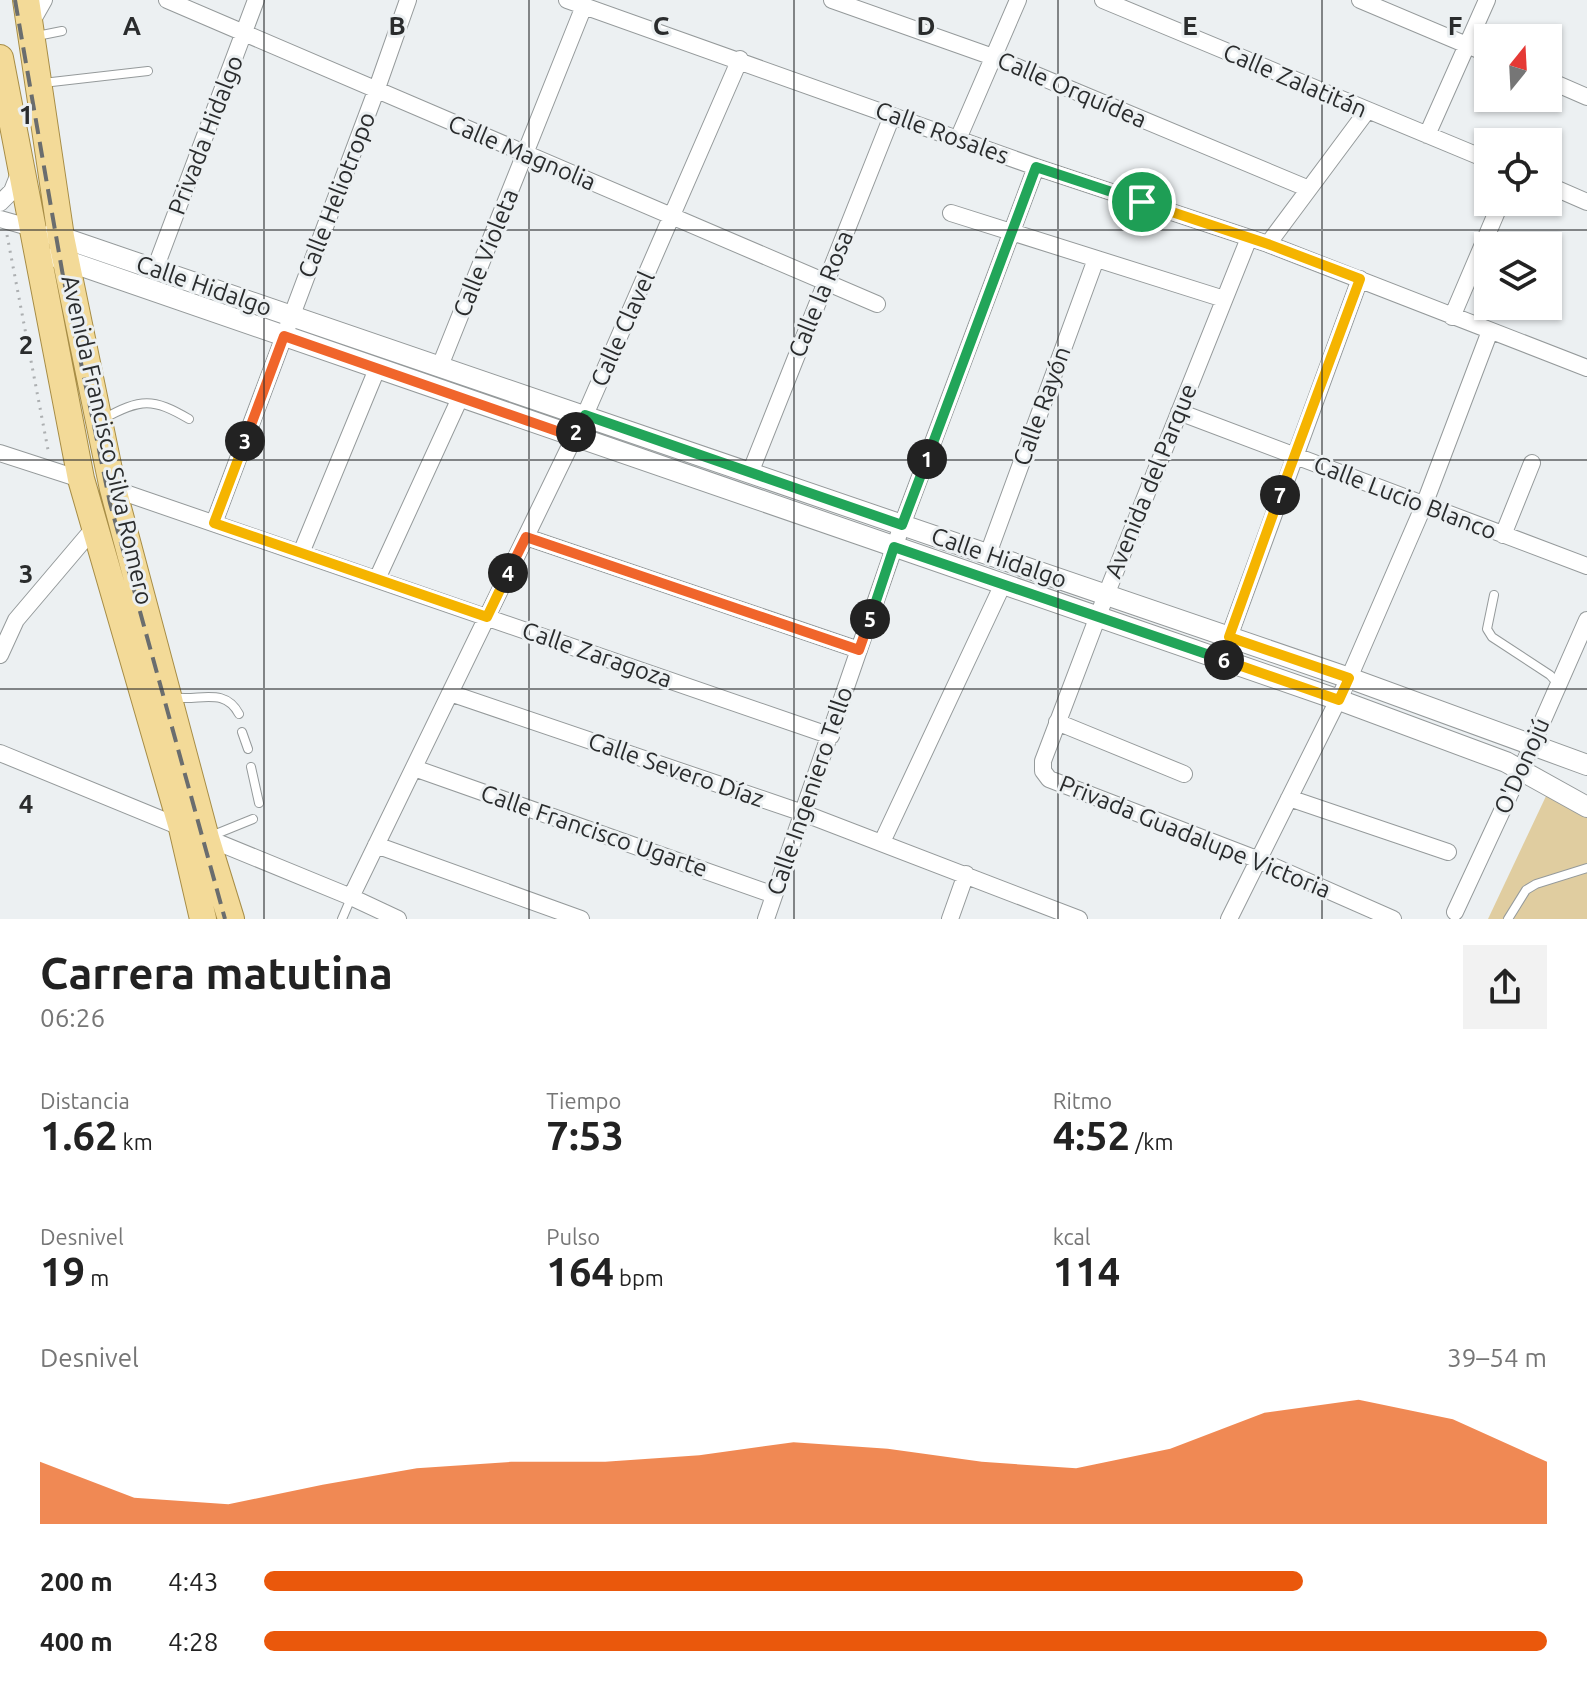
<!DOCTYPE html>
<html lang="es">
<head>
<meta charset="utf-8">
<style>
	:root { --surface:#fff; --page:#f2f2f2; --text:#222; --muted:#767676; --accent:#ea580c }
	body { margin:0; font-family:Ubuntu,sans-serif; background:var(--page); color:var(--text); height:100vh; display:flex; flex-direction:column; font-size:30px; white-space:nowrap }
	* { box-sizing:border-box; margin:0 }
	p { font-size:26px; color:var(--muted) }
	.icon { flex:none; width:44px; height:44px; fill:none; stroke:currentColor; stroke-width:2; stroke-linecap:round; stroke-linejoin:round }
	.map { position:relative; height:919px; overflow:hidden }
	.panel { display:flex; flex-direction:column; background:var(--surface); flex:1 }
	.panel>* { flex:none }
	.needle { width:52px; rotate:18deg }
	.tools { position:absolute; left:1474px; top:24px; display:grid; gap:16px }
	.tools a { display:grid; place-items:center; width:88px; height:88px; border-radius:0px; background:var(--surface); box-shadow:0 2px 6px #0004; font-size:40px }
	.pin { position:absolute; display:grid; place-items:center; width:68px; height:68px; color:#fff; margin:-34px; border:4px solid #fff; border-radius:50%; box-shadow:0 2px 8px #0007 }
	.km { position:absolute; width:40px; height:40px; margin:-20px; border-radius:50%; background:#222; color:#fff; font-size:22px; line-height:40px; text-align:center }
	.round { display:grid; place-items:center; flex:none; width:84px; height:84px; border-radius:0px; background:var(--page) }
	.head { display:flex; align-items:center; justify-content:space-between; height:136px; padding:0 40px }
	h1 { font-size:44px; font-weight:700; line-height:60px }
	.stats { display:grid; grid-template-columns:repeat(3,1fr); gap:12px; height:136px; padding:8px 40px }
	.stats div { display:grid; align-content:center }
	.stats b { font-size:40px; font-weight:700 }
	.stats small { font-size:22px; font-weight:400 }
	.stats p { font-size:22px }
	.chart { height:224px; padding:16px 40px }
	.chart p { display:flex; justify-content:space-between }
	.chart svg { width:100%; height:144px; margin-top:8px; fill:var(--accent); opacity:.7 }
	ul { padding:0 40px; list-style:none; font-size:26px }
	li { display:grid; grid-template-columns:128px 96px 1fr; align-items:center; height:60px }
	li i { height:20px; border-radius:10px; background:var(--accent) }
	.map>svg:first-child { display:block }
	.green { fill:#e0cda0 }
	.lines { fill:none; stroke-linecap:round; stroke-linejoin:round }
	.service-casing { stroke:#959a9b; stroke-width:10 }
	.minor-casing { stroke:#959a9b; stroke-width:18 }
	.tertiary-casing { stroke:#959a9b; stroke-width:22 }
	.primary-casing { stroke:#a78d46; stroke-width:28 }
	.path { stroke:#acafb1; stroke-width:3; stroke-dasharray:2 6; stroke-linecap:butt }
	.service { stroke:#fff; stroke-width:8 }
	.minor { stroke:#fff; stroke-width:16 }
	.tertiary { stroke:#fff; stroke-width:20 }
	.primary { stroke:#f3da98; stroke-width:26 }
	.rail { stroke:#6a6d6e; stroke-width:4; stroke-dasharray:16 8; stroke-linecap:butt }
	.split-1-casing { stroke:#fff; stroke-width:16 }
	.split-2-casing { stroke:#fff; stroke-width:16 }
	.split-3-casing { stroke:#fff; stroke-width:16 }
	.split-4-casing { stroke:#fff; stroke-width:16 }
	.split-5-casing { stroke:#fff; stroke-width:16 }
	.split-6-casing { stroke:#fff; stroke-width:16 }
	.split-7-casing { stroke:#fff; stroke-width:16 }
	.split-8-casing { stroke:#fff; stroke-width:16 }
	.split-1 { stroke:#22a559; stroke-width:10 }
	.split-2 { stroke:#22a559; stroke-width:10 }
	.split-3 { stroke:#f0652b; stroke-width:10 }
	.split-4 { stroke:#f5b400; stroke-width:10 }
	.split-5 { stroke:#f0652b; stroke-width:10 }
	.split-6 { stroke:#22a559; stroke-width:10 }
	.split-7 { stroke:#f5b400; stroke-width:10 }
	.split-8 { stroke:#f5b400; stroke-width:10 }
	.grid { fill:none; stroke:#2a2c2d; stroke-width:2; stroke-opacity:0.55 }
	.labels { text-anchor:middle; stroke-width:6; stroke-linejoin:round; paint-order:stroke }
	.street-label { font-size:24px; fill:#2a2c2d; stroke:#ecf0f2 }
	.grid-label { font-size:26px; text-anchor:middle; font-weight:bold; fill:#2a2c2d; stroke:#ecf0f2; stroke-width:6; stroke-linejoin:round; paint-order:stroke }
</style>
</head>
<body>
<div class="map">
<svg width="1587" height="919" viewBox="0 0 1587 919">
	<rect width="100%" height="100%" fill="#ecf0f2"/>
	<!-- green -->
	<path class="green" d="M1547,794L1587,814V919H1488Z"/>
	<g class="lines">
		<defs>
			<path id="service" d="M37,36L62,31
				M43,83L148,71
				M103,419C141,398 153,398 189,419
				M1494,595L1487,629L1492,637L1550,675L1558,684
				M172,697C199,702 224,686 239,714
				M242,732L248,749
				M251,767L259,803
				M211,836L253,819
				M342,919L351,898
				M1508,919L1526,890L1536,884L1587,868"/>
			<path id="minor" d="M167,0L877,304
				M567,0L1036,167L1268,244L1587,368
				M832,0L993,57L1309,189
				M1103,0L1488,160
				M1360,0L1488,54
				M31,23L44,0
				M1548,80L1587,97
				M1427,135L1487,0
				M958,139L1018,0
				M1548,185L1587,202
				M0,203L12,191L20,171
				M951,213L1224,299
				M0,219L32,228
				M1249,238L1106,595L1043,761V771L1049,779L1259,860L1393,919
				M1268,244L1367,111
				M155,269L256,0
				M1452,317L1501,202
				M440,366L584,6
				M1179,412L1587,566
				M0,453L86,481
				M750,473L892,116
				M108,487L831,736
				M214,523L376,91L408,0
				M1503,535L1532,463
				M526,537L859,650
				M301,553L377,369
				M988,554L1096,259
				M377,579L460,398
				M1229,637L1360,279
				M0,655L16,620L94,528
				M450,693L803,813L1079,919
				M1057,722L1184,774
				M0,753L351,897L398,919
				M414,768L774,895
				M1289,798L1448,852
				M882,842L1003,584
				M376,845L581,919
				M351,897L585,415L740,59
				M1455,912L1521,770L1587,620
				M766,919L902,525L1036,167
				M950,919L966,874
				M1229,919L1349,678L1424,505L1490,331"/>
			<path id="tertiary" d="M52,234L1349,678L1587,765
				M56,257L1339,700L1506,762L1587,807"/>
			<path id="primary" d="M26,0L61,237L113,489L206,838L231,919
				M0,58L81,479L182,828L203,919"/>
		</defs>
		<!-- service casing -->
		<use href="#service" class="service-casing"/>
		<!-- minor casing -->
		<use href="#minor" class="minor-casing"/>
		<!-- tertiary casing -->
		<use href="#tertiary" class="tertiary-casing"/>
		<!-- primary casing -->
		<use href="#primary" class="primary-casing"/>
		<!-- path -->
		<path class="path" d="M7,235L49,455"/>
		<!-- service -->
		<use href="#service" class="service"/>
		<!-- minor -->
		<use href="#minor" class="minor"/>
		<!-- tertiary -->
		<use href="#tertiary" class="tertiary"/>
		<!-- primary -->
		<use href="#primary" class="primary"/>
		<!-- rail -->
		<path class="rail" d="M15,0L63,276L110,503L225,919"/>
	</g>
	<g class="lines">
		<defs>
			<path id="split-1" d="M927,459L1036,167L1142,202"/>
			<path id="split-2" d="M576,432L585,415L902,525L927,459"/>
			<path id="split-3" d="M245,441L284,336L574,437L576,432"/>
			<path id="split-4" d="M245,441L214,523L487,617L508,573"/>
			<path id="split-5" d="M508,573L526,537L859,650L870,619"/>
			<path id="split-6" d="M870,619L894,547L1224,660"/>
			<path id="split-7" d="M1224,660L1339,700L1349,678L1229,637L1280,495"/>
			<path id="split-8" d="M1142,202L1268,244L1360,279L1280,495"/>
		</defs>
		<!-- split-1 casing -->
		<use href="#split-1" class="split-1-casing"/>
		<!-- split-2 casing -->
		<use href="#split-2" class="split-2-casing"/>
		<!-- split-3 casing -->
		<use href="#split-3" class="split-3-casing"/>
		<!-- split-4 casing -->
		<use href="#split-4" class="split-4-casing"/>
		<!-- split-5 casing -->
		<use href="#split-5" class="split-5-casing"/>
		<!-- split-6 casing -->
		<use href="#split-6" class="split-6-casing"/>
		<!-- split-7 casing -->
		<use href="#split-7" class="split-7-casing"/>
		<!-- split-8 casing -->
		<use href="#split-8" class="split-8-casing"/>
		<!-- split-1 -->
		<use href="#split-1" class="split-1"/>
		<!-- split-2 -->
		<use href="#split-2" class="split-2"/>
		<!-- split-3 -->
		<use href="#split-3" class="split-3"/>
		<!-- split-4 -->
		<use href="#split-4" class="split-4"/>
		<!-- split-5 -->
		<use href="#split-5" class="split-5"/>
		<!-- split-6 -->
		<use href="#split-6" class="split-6"/>
		<!-- split-7 -->
		<use href="#split-7" class="split-7"/>
		<!-- split-8 -->
		<use href="#split-8" class="split-8"/>
	</g>
	<!-- grid -->
	<path class="grid" d="M264,0V919M529,0V919M794,0V919M1058,0V919M1322,0V919M0,230H1587M0,460H1587M0,689H1587"/>
	<g class="labels">
		<!-- street labels -->
		<g class="street-label">
			<text transform="translate(1295 81) rotate(23)" y="8">Calle Zalatitán</text>
			<text transform="translate(1072 90) rotate(23)" y="8">Calle Orquídea</text>
			<text transform="translate(942 133) rotate(20)" y="8">Calle Rosales</text>
			<text transform="translate(206 135) rotate(-69)" y="8">Privada Hidalgo</text>
			<text transform="translate(522 153) rotate(23)" y="8">Calle Magnolia</text>
			<text transform="translate(337 195) rotate(-69)" y="8">Calle Heliotropo</text>
			<text transform="translate(486 253) rotate(-68)" y="8">Calle Violeta</text>
			<text transform="translate(204 286) rotate(19)" y="8">Calle Hidalgo</text>
			<text transform="translate(821 294) rotate(-68)" y="8">Calle la Rosa</text>
			<text transform="translate(623 329) rotate(-66)" y="8">Calle Clavel</text>
			<text transform="translate(1042 406) rotate(-70)" y="8">Calle Rayón</text>
			<text transform="translate(107 440) rotate(77)" y="8">Avenida Francisco Silva Romero</text>
			<text transform="translate(1151 481) rotate(-68)" y="8">Avenida del Parque</text>
			<text transform="translate(1405 498) rotate(21)" y="8">Calle Lucio Blanco</text>
			<text transform="translate(999 558) rotate(19)" y="8">Calle Hidalgo</text>
			<text transform="translate(597 655) rotate(19)" y="8">Calle Zaragoza</text>
			<text transform="translate(1522 766) rotate(-66)" y="8">O'Donojú</text>
			<text transform="translate(676 770) rotate(19)" y="8">Calle Severo Díaz</text>
			<text transform="translate(810 791) rotate(-71)" y="8">Calle Ingeniero Tello</text>
			<text transform="translate(594 831) rotate(19)" y="8">Calle Francisco Ugarte</text>
			<text transform="translate(1195 837) rotate(22)" y="8">Privada Guadalupe Victoria</text>
		</g>
	</g>
	<g class="grid-label">
		<text x="132" y="35">A</text>
		<text x="397" y="35">B</text>
		<text x="661" y="35">C</text>
		<text x="926" y="35">D</text>
		<text x="1190" y="35">E</text>
		<text x="1455" y="35">F</text>
		<text x="26" y="124">1</text>
		<text x="26" y="354">2</text>
		<text x="26" y="583">3</text>
		<text x="26" y="813">4</text>
	</g>
</svg>
<div class="tools">
<a><svg class="needle" viewBox="-14 -14 28 28"><path d="M0-13l5 13h-10z" fill="#e53935"/><path d="M0 13l5-13h-10z" fill="#767676"/></svg></a>
<a><svg class="icon" aria-label="locate" viewBox="0 0 24 24"><circle cx="12" cy="12" r="6"/><path d="M12 2v4M12 18v4M2 12h4M18 12h4"/></svg></a>
<a><svg class="icon" aria-label="layers" viewBox="0 0 24 24"><path d="M12 4l9 5-9 5-9-5zM3 14l9 5 9-5"/></svg></a>
</div>
<div class="pin" style="left:1142px;top:202px;background:#1e9e55"><svg class="icon" aria-label="arrive" viewBox="0 0 24 24"><path d="M6 21V4h12l-3 4 3 4H6"/></svg></div>
<b class="km" style="left:927px;top:459px">1</b>
<b class="km" style="left:576px;top:432px">2</b>
<b class="km" style="left:245px;top:441px">3</b>
<b class="km" style="left:508px;top:573px">4</b>
<b class="km" style="left:870px;top:619px">5</b>
<b class="km" style="left:1224px;top:660px">6</b>
<b class="km" style="left:1280px;top:495px">7</b>
</div>
<section class="panel">
<div class="head"><div><h1>Carrera matutina</h1><p>06:26</p></div><a class="round"><svg class="icon" aria-label="share" viewBox="0 0 24 24"><path d="M12 15V3M7 8l5-5 5 5M5 13v7h14v-7"/></svg></a></div>
<div class="stats">
<div><p>Distancia</p><b>1.62<small> km</small></b></div>
<div><p>Tiempo</p><b>7:53</b></div>
<div><p>Ritmo</p><b>4:52<small> /km</small></b></div>
</div>
<div class="stats">
<div><p>Desnivel</p><b>19<small> m</small></b></div>
<div><p>Pulso</p><b>164<small> bpm</small></b></div>
<div><p>kcal</p><b>114</b></div>
</div>
<div class="chart"><p><span>Desnivel</span>39–54 m</p>
<svg viewBox="0 0 160 44" preserveAspectRatio="none"><path d="M0 44V25L10 36L20 38L30 32L40 27L50 25L60 25L70 23L80 19L90 21L100 25L110 27L120 21L130 10L140 6L150 12L160 25V44z"/></svg>
</div>
<ul>
<li><b>200 m</b>4:43<i style="width:81%"></i></li>
<li><b>400 m</b>4:28<i style="width:100%"></i></li>
</ul>
</section>
</body>
</html>
